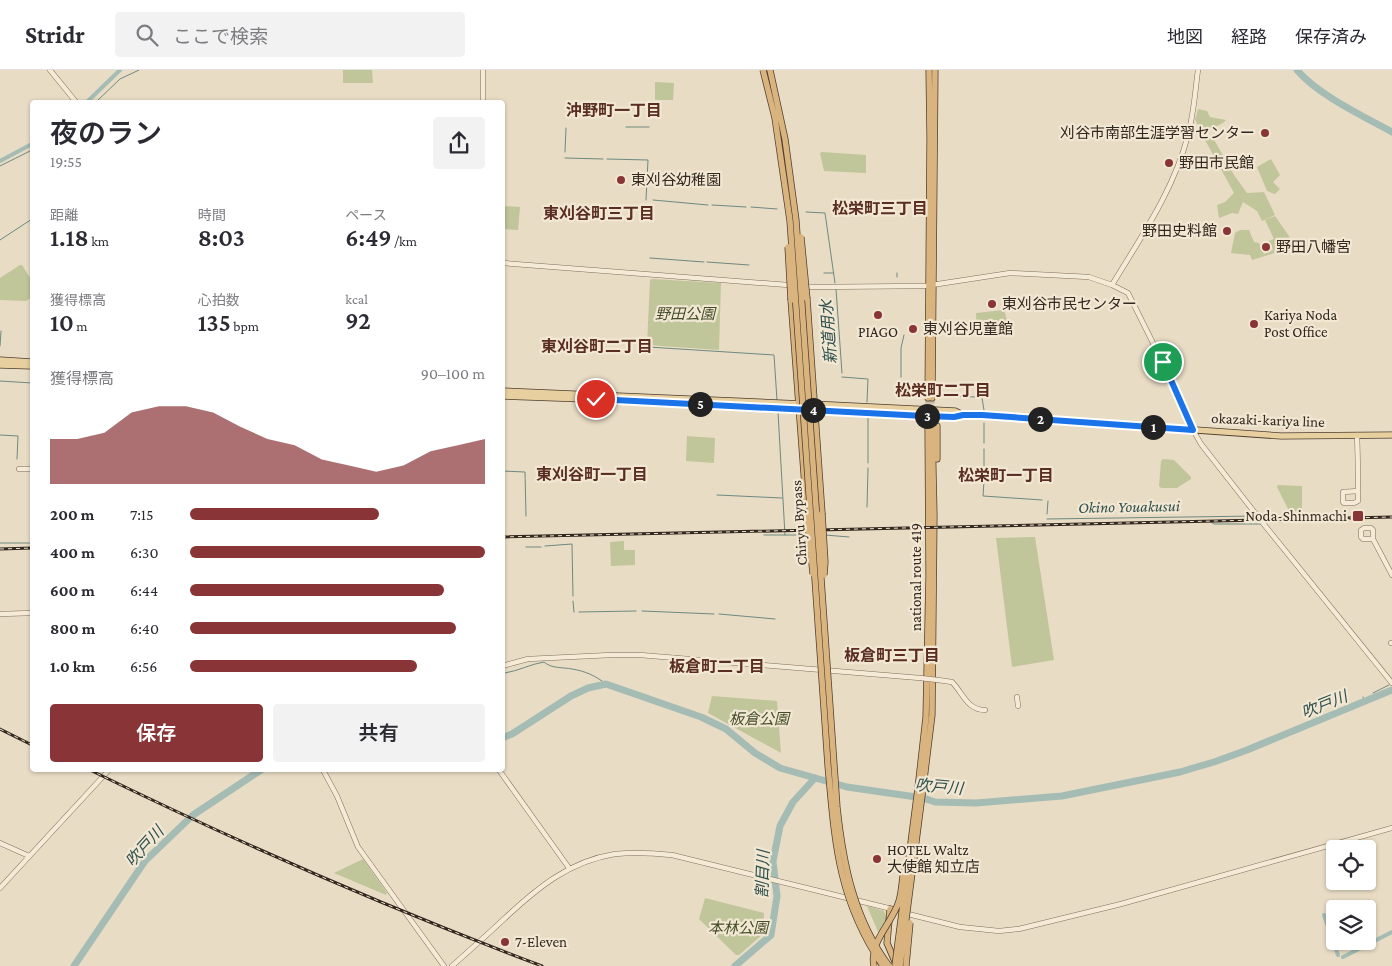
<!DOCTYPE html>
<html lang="ja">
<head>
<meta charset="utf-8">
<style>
	:root { --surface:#fff; --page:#f2f2f3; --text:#2b2b33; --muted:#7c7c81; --line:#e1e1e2; --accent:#893437 }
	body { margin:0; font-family:"Crimson Pro","Noto Sans JP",serif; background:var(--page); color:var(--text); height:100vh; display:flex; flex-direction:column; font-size:19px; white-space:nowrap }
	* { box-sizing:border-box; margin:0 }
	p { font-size:16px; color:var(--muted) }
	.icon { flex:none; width:28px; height:28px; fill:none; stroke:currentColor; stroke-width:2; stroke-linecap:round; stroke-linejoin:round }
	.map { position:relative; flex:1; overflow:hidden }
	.panel { position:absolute; left:30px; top:30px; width:475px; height:672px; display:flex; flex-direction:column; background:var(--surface); border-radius:5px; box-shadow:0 1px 4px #0004 }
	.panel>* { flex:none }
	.buttons { position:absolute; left:1326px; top:770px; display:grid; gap:10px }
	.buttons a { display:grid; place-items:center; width:50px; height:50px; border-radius:5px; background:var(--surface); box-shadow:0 1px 4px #0004; font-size:25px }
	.pin { position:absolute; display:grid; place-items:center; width:42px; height:42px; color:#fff; margin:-21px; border:2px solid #fff; border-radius:50%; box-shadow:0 1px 5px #0007 }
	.km { position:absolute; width:25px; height:25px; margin:-12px; border-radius:50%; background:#222; color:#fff; font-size:14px; line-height:25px; text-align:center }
	.round { display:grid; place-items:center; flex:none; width:52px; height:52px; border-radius:5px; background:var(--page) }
	.summary { display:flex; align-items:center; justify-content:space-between; height:85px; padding:0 20px }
	h1 { font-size:28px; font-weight:600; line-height:38px }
	.figures { display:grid; grid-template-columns:repeat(3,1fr); gap:8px; height:85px; padding:5px 20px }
	.figures div { display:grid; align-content:center }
	.figures b { font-size:25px; font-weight:600 }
	.figures small { font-size:14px; font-weight:400 }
	.figures p { font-size:14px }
	.chart { height:140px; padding:10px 20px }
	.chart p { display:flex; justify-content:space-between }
	.chart svg { width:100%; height:90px; margin-top:5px; fill:var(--accent); opacity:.7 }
	.cta { display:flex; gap:10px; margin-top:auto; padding:10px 20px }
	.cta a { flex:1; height:58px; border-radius:5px; background:var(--accent); color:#fff; font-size:20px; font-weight:600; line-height:58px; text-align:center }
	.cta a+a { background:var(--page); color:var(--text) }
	ul { padding:0 20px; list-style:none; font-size:16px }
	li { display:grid; grid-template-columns:80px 60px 1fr; align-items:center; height:38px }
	li i { height:12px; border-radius:6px; background:var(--accent) }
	header { display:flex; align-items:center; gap:30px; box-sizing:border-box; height:70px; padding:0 25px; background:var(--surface); border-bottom:1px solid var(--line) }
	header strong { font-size:24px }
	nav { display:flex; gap:28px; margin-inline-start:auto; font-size:18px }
	.search { width:350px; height:45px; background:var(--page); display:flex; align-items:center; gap:12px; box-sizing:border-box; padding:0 18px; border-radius:5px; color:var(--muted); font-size:19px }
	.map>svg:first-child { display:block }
	.green { fill:#c1c59a }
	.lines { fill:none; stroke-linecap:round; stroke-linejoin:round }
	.stream { stroke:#6e8981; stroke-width:1 }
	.canal { stroke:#a5bcb5; stroke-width:4 }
	.river { stroke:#a5bcb5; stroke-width:7 }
	.trunk-tunnel { stroke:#c4b8a3; stroke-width:5.5; stroke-dasharray:5.5 3; stroke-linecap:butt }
	.tertiary-casing { stroke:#816f5d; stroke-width:5.5 }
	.primary-casing { stroke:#4f3e30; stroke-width:7 }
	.trunk-casing { stroke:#4f3e30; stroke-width:7 }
	.tertiary { stroke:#f4ead6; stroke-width:4.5 }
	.primary { stroke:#e7cfa0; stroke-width:5.5 }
	.trunk { stroke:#dab47f; stroke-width:5.5 }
	.rail-casing { stroke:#33281f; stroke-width:3 }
	.rail { stroke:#f1e7d3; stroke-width:1; stroke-dasharray:4; stroke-linecap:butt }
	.tertiary-bridge-casing { stroke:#816f5d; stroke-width:5.5; stroke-linecap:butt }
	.trunk-bridge-casing { stroke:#4f3e30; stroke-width:7; stroke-linecap:butt }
	.tertiary-bridge { stroke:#f4ead6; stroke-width:4.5 }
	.trunk-bridge { stroke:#dab47f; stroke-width:5.5 }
	.route-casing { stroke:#fff; stroke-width:10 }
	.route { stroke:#1a73e8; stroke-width:6 }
	.poi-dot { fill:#893437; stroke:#f1e7d3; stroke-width:2 }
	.labels { text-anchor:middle; stroke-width:4.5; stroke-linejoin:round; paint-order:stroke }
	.poi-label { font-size:15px; fill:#33281f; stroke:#f1e7d3; text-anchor:start }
	.park-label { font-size:15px; font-style:italic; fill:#454d28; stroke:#f1e7d3 }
	.street-label { font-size:15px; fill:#33281f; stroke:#f1e7d3 }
	.neighbourhood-label { font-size:16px; font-weight:bold; fill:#5a2d23; stroke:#f1e7d3 }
	.water-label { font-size:16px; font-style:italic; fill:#30514e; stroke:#f1e7d3 }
</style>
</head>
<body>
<header>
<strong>Stridr</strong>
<div class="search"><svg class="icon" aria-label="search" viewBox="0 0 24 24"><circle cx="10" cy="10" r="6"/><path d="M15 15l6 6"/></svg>ここで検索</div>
<nav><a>地図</a><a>経路</a><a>保存済み</a></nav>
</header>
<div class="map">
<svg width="1392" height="896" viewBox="0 0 1392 896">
	<rect width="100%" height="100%" fill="#e8dcc4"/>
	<!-- green -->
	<path class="green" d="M343,0H372L373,13H343Z
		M655,12L674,13L673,30H655Z
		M1198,39L1207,41L1210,47L1226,50L1223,53L1203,63L1195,50Z
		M1208,66L1209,68L1212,66L1234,105L1247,123L1264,122L1275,145L1262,151L1257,141L1243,132L1238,144L1232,143L1219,148L1217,135L1225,132L1234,123L1204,68Z
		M822,82L866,85V103L824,101L820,83Z
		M1271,89L1280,105L1273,112L1280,119L1275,124L1267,121L1257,97Z
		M502,136L520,137L518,160L503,159Z
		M1275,146L1289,166L1294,177L1252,190L1250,185L1231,183L1235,163L1240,160H1249L1254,172L1259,173L1264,184L1273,180L1269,171L1274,169L1265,150Z
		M20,195H22L32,211V227L26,231L0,230V208Z
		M652,209L721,213L719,280L647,275L650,210Z
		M1004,240L1011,263L977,267L976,243Z
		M687,366L715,368L714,393L686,391Z
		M1163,389L1174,390L1191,407V409L1177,418H1161L1159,416L1161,391Z
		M1278,415L1302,416V441H1289L1277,417Z
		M1035,467L1054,590L1012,597L996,468Z
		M624,471V480H635V495L611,496L610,472Z
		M712,626L777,631L781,683L708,643Z
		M363,789L387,823L386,825L334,803Z
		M705,828L764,843L763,864L739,885H736L699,849Z
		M867,836L884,841L887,849L879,864Z"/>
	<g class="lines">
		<!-- stream -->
		<path class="stream" d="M96,32L120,9L139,0
			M626,57H649
			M565,82L566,58
			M565,88L603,89
			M607,89L648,90L646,130
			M0,96L32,80
			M653,130L708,135
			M712,135L746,137
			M751,137L777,139
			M806,142L825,143L835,213
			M0,170L32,149
			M650,188L704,192
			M707,192L749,195
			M824,203H833
			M897,203V207
			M836,219L842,303
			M0,276L1,261
			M648,277L774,285L777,330
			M842,307L868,309L867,332
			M901,307V278L904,265
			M0,311L32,313
			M902,311V323L921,324
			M941,326L977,327
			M982,328L984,340
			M778,342L785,465
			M0,365L18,366L17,389
			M984,373V353
			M868,393V347
			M502,401L525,402L526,446
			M984,404V379
			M984,411L983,426L1042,430
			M717,425L782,428
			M867,437L868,398
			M1047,444L1048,431
			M1260,446L1297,445
			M1047,449L1256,446
			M1211,452L1214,454H1261
			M764,465H806
			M825,465L849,467
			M0,473H32
			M545,476L572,474L573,526
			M526,477H541
			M573,531L574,542
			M642,541L714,544
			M579,542L636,541
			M719,544L775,549
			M505,603C518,601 531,594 544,592C552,599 563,597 572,599C585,601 596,606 606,614
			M1373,623L1389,615
			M1363,627L1365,631"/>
		<!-- canal -->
		<path class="canal" d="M87,32L120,0
			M0,91L32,74
			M1324,845L1338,885
			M1343,887L1392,862"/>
		<!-- river -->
		<path class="river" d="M1297,0C1318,25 1363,46 1392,62
			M502,668L512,664L571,626L588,618L606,614L701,647L726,659L755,683L780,698L847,717L923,728L935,732L976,733L1062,726L1180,702L1214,692L1247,680L1392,620
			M74,896L145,791L193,745L261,700
			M735,896L771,865L777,826L773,791L780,756L793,732L815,708"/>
		<!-- trunk-tunnel -->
		<path class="trunk-tunnel" d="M928,328V356
			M932,328V356"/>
		<defs>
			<path id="tertiary" d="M50,0L76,32
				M1198,0C1195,22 1194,43 1188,65C1174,120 1141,167 1112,215L1128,223L1152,271L1193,360L1201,374L1266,457L1392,613
				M483,30V0
				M502,193L814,217L925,216L1010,203L1089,207L1112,215
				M1357,365C1358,387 1358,409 1358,431L1354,433H1344L1343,432V422L1358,421
				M19,399H32
				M1373,469H1363L1361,467V460L1364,458H1371L1373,460V469L1392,505
				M0,544L32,543
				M1391,573H1392
				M502,596L528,589L611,585H640L920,608
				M938,610L952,612C963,623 967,640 985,640
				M1017,627L1018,636
				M323,700L337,726L358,777L444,896
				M499,700L569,798
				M0,773L29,786
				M0,818L109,700
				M904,843L960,857L999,861L1019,859L1121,834L1392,758
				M452,896C470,880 487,865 504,849C536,819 569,791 615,784C634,782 653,783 672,785L892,839"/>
			<path id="primary" d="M0,290L32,292
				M0,295L32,296
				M502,321L802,334
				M502,326L640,331L924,346L954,347L963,345H982L1281,366L1392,365
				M811,334L955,341L963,345"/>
			<path id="trunk" d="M807,229L822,443
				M791,230L807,444
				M928,328L930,68L929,0
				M932,328L935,0
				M937,356V389
				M918,718L926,647L929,506L928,356
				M923,718L932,645L934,445L932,356
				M890,839L887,873L896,894"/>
		</defs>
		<!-- tertiary casing -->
		<use href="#tertiary" class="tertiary-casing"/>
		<!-- primary casing -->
		<use href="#primary" class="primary-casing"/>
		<!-- trunk casing -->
		<use href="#trunk" class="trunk-casing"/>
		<!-- tertiary -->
		<use href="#tertiary" class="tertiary"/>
		<!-- primary -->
		<use href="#primary" class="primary"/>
		<!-- trunk -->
		<use href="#trunk" class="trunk"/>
		<defs>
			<path id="rail" d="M502,467L1392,447
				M0,479L32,478
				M0,659L32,675
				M90,700C237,772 388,838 542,896"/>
		</defs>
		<!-- rail casing -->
		<use href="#rail" class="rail-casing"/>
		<!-- rail -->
		<use href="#rail" class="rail"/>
		<defs>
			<path id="tertiary-bridge" d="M920,608L938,610"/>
			<path id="trunk-bridge" d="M763,0L775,48L790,151L828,696C835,773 838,830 883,896
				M770,0L785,69L796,150L837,737C843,794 854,849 889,896
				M801,167L807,229
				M788,177L791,230
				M822,443L825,492L824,505
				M807,444L813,504
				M874,896C869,871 892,854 899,831C902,821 902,810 904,800
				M895,896L918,718
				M900,896L923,718
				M906,896L910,853"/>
		</defs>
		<!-- tertiary-bridge casing -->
		<use href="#tertiary-bridge" class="tertiary-bridge-casing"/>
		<!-- trunk-bridge casing -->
		<use href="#trunk-bridge" class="trunk-bridge-casing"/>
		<!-- tertiary-bridge -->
		<use href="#tertiary-bridge" class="tertiary-bridge"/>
		<!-- trunk-bridge -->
		<use href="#trunk-bridge" class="trunk-bridge"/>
	</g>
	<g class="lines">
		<defs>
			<path id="route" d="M596,329L924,346L954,347L963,345H982L1193,360L1163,292"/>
		</defs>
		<!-- route casing -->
		<use href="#route" class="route-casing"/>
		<!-- route -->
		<use href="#route" class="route"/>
	</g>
	<!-- markers -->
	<g class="poi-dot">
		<circle cx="1265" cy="63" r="5"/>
		<circle cx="1169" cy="93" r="5"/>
		<circle cx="621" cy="110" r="5"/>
		<circle cx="1227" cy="161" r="5"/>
		<circle cx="1266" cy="177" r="5"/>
		<circle cx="992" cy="234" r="5"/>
		<circle cx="878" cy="245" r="5"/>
		<circle cx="1254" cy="254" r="5"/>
		<circle cx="913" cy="259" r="5"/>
		<rect x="1352" y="440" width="12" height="12" rx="2.5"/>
		<circle cx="877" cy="789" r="5"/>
		<circle cx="505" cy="872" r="5"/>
	</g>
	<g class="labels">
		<!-- poi labels -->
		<g class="poi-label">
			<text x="1255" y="68" text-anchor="end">刈谷市南部生涯学習センター</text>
			<text x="1179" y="98">野田市民館</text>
			<text x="631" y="115">東刈谷幼稚園</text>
			<text x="1217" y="166" text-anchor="end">野田史料館</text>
			<text x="1276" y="182">野田八幡宮</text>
			<text x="1002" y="239">東刈谷市民センター</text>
			<text x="1264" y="250">Kariya Noda<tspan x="1264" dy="17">Post Office</tspan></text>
			<text x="923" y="264">東刈谷児童館</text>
			<text x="878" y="267" text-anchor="middle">PIAGO</text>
			<text x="1347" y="451" text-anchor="end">Noda-Shinmachi</text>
			<text x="887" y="785">HOTEL Waltz<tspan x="887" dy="17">大使館 知立店</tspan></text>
			<text x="515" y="877">7-Eleven</text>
		</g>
		<!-- park labels -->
		<g class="park-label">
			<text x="685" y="249">野田公園</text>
			<text x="759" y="654">板倉公園</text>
			<text x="738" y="863">本林公園</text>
		</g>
		<!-- street labels -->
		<g class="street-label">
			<text transform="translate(1268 350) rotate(2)" y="5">okazaki-kariya line</text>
			<text transform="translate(799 453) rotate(-94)" y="5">Chiryu Bypass</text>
			<text transform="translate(916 507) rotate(-90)" y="5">national route 419</text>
		</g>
		<!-- neighbourhood labels -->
		<g class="neighbourhood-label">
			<text x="614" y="46">沖野町一丁目</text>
			<text x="880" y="144">松栄町三丁目</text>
			<text x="599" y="149">東刈谷町三丁目</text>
			<text x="597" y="282">東刈谷町二丁目</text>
			<text x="943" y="326">松栄町二丁目</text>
			<text x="592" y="410">東刈谷町一丁目</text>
			<text x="1006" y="411">松栄町一丁目</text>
			<text x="892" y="591">板倉町三丁目</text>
			<text x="717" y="602">板倉町二丁目</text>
		</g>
		<!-- water labels -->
		<g class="water-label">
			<text transform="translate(828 262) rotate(-94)" y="6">新道用水</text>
			<text transform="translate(1129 436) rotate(-1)" y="6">Okino Youakusui</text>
			<text transform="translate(1324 634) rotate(-22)" y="6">吹戸川</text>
			<text transform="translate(939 716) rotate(5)" y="6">吹戸川</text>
			<text transform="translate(144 776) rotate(-48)" y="6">吹戸川</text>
			<text transform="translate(762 804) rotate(-88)" y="6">割目川</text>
		</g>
	</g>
</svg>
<div class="buttons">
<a><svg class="icon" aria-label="locate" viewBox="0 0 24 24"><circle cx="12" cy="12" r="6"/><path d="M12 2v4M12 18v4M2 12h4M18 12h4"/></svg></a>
<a><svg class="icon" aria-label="layers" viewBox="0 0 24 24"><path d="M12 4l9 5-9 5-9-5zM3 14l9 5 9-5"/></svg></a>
</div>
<div class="pin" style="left:1163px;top:292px;background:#1e9e55"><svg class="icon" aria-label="arrive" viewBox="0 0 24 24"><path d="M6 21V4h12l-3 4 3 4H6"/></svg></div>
<div class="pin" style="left:596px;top:329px;background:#d93025"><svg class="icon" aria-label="check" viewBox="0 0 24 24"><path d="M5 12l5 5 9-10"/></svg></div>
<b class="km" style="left:1153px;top:357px">1</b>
<b class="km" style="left:1040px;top:349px">2</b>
<b class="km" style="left:927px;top:346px">3</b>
<b class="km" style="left:813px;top:340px">4</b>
<b class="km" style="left:700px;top:334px">5</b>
<section class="panel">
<div class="summary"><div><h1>夜のラン</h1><p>19:55</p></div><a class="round"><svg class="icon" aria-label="share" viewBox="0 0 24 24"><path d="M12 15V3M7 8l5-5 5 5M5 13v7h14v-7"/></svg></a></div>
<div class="figures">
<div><p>距離</p><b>1.18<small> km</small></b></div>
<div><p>時間</p><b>8:03</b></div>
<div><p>ペース</p><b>6:49<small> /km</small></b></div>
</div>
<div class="figures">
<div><p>獲得標高</p><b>10<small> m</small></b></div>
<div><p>心拍数</p><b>135<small> bpm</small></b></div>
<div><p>kcal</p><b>92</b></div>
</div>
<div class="chart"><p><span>獲得標高</span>90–100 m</p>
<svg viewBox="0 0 160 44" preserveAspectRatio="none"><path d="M0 44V22L10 22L20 19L30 9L40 6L50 6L60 9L70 16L80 22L90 25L100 32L110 35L120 38L130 35L140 28L150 25L160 22V44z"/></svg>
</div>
<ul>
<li><b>200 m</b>7:15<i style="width:64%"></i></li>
<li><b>400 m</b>6:30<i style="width:100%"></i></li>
<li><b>600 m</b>6:44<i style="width:86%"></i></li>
<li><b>800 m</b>6:40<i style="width:90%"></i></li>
<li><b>1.0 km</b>6:56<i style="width:77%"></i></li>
</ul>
<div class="cta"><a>保存</a><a>共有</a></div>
</section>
</div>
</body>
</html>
